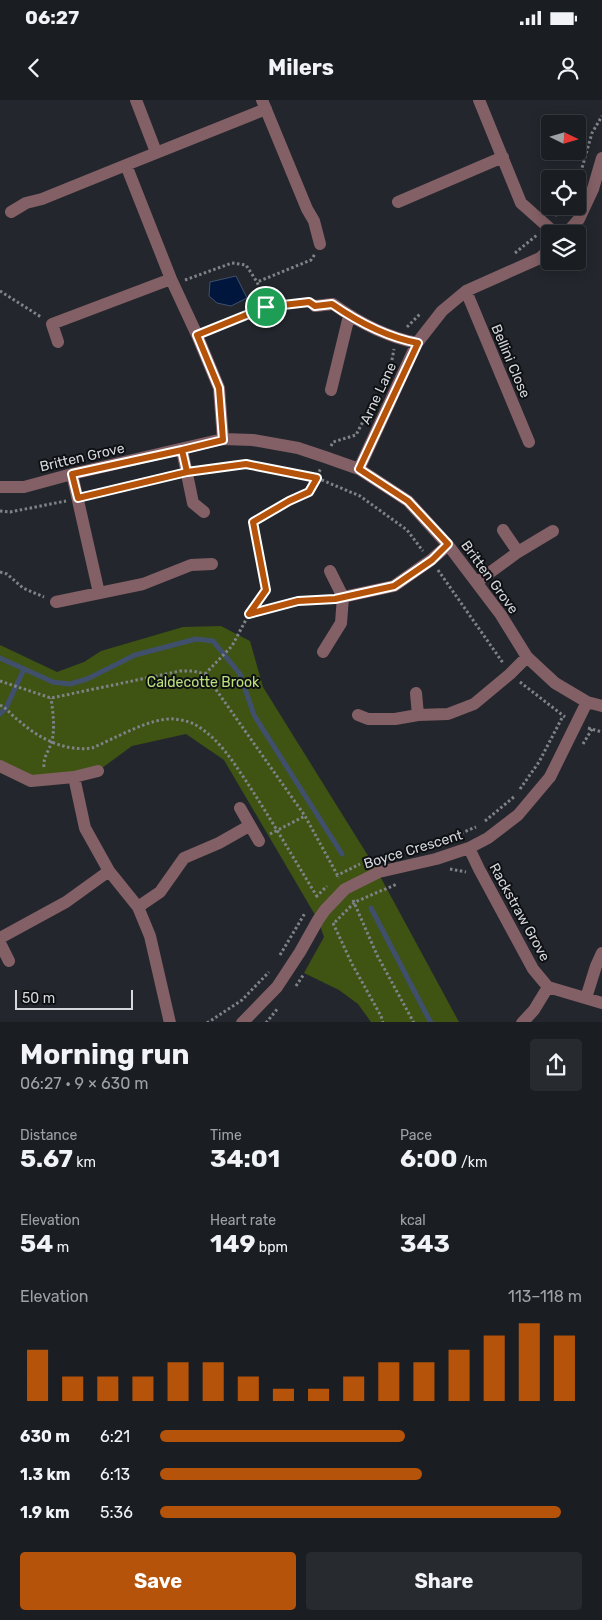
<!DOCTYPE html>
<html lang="en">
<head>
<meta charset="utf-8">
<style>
	:root { --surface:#1a1d22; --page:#272a2f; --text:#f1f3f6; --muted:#9fa2a5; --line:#383b40; --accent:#b45309 }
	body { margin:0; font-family:Rubik,sans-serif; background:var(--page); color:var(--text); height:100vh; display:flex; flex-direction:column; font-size:19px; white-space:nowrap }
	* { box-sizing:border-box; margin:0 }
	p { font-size:16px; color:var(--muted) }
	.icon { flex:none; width:28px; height:28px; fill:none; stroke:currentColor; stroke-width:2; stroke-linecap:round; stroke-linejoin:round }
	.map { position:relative; height:922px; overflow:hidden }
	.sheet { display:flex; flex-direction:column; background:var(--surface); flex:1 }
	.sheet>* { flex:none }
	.needle { width:32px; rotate:95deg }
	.controls { position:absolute; left:541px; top:15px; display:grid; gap:10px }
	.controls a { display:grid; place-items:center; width:45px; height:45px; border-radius:5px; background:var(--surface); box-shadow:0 2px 12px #0003,0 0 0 1px var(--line); font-size:25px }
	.scale { position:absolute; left:15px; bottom:12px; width:118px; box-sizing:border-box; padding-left:5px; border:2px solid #d4d7db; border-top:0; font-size:14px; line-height:18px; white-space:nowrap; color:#d4d7db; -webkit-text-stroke:4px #0e1013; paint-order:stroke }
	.pin { position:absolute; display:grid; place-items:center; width:42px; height:42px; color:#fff; margin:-21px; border:2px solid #fff; border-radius:50%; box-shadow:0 1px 5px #0007 }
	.round { display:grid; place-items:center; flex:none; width:52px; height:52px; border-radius:5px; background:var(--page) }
	.overview { display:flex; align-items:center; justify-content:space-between; height:85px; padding:0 20px }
	h1 { font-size:28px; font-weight:700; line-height:38px }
	.figures { display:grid; grid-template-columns:repeat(3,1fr); gap:8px; height:85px; padding:5px 20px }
	.figures div { display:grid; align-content:center }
	.figures b { font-size:25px; font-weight:700 }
	.figures small { font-size:14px; font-weight:400 }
	.figures p { font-size:14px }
	.chart { height:140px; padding:10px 20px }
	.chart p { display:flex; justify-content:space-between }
	.chart svg { width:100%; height:90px; margin-top:5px; stroke:var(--accent); stroke-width:6 }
	.cta { display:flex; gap:10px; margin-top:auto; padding:10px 20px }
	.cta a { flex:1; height:58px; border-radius:5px; background:var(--accent); color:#fff; font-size:20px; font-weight:700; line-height:58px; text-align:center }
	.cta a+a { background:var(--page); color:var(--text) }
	ul { padding:0 20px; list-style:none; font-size:16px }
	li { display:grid; grid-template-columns:80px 60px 1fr; align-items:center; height:38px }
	li i { height:12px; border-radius:6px; background:var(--accent) }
	.status { display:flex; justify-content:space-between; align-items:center; height:35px; padding:0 25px; background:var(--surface); direction:ltr }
	.status svg { height:14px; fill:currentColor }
	header { display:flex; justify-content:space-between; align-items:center; height:65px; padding:0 20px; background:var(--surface); font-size:22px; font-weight:700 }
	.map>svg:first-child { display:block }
	.green { fill:#3f5312 }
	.water { fill:#00163d; stroke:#40506c }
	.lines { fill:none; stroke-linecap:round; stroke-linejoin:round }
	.stream { stroke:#40506c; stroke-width:5 }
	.path { stroke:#7f8387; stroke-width:3; stroke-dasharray:2.5 2.5; stroke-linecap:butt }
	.minor { stroke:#836065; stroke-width:12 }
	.route-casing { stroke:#fff; stroke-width:10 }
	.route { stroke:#b45309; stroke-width:6 }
	.labels { text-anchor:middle; stroke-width:4; stroke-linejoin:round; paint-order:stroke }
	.street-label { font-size:14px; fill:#d4d7db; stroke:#0e1013 }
	.park-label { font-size:14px; fill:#bce17c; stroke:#0e1013 }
</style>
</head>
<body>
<div class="status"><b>06:27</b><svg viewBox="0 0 49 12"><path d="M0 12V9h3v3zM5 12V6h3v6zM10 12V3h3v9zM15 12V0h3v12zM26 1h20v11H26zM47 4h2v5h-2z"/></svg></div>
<header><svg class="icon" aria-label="back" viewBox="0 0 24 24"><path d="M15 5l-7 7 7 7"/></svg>Milers<svg class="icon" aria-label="person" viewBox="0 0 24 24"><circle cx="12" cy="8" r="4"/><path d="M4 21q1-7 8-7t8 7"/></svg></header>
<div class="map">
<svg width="602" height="923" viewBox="0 0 602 923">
	<rect width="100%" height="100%" fill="#23272d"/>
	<!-- green -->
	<path class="green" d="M221,526L250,541L263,587L375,767L459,922H371L358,904L339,890L304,873L324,837L318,820L224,660L186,634L132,646L98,671L31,681L0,666V545L57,572L84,562L101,551L183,527Z"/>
	<!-- water -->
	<path class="water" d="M236,176L247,198L231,206L217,203L209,196L210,182Z"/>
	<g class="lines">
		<!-- stream -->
		<path class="stream" d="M0,558L53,582L70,584L87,579L135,555L196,539L213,541L240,574L254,615L342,754
			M0,614L6,608L24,569
			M371,808L431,923"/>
		<!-- path -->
		<path class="path" d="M578,82L592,33L602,16
			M555,116L562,106
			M515,153L537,135
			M185,180L232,163L246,165L257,182
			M0,191L41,217
			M266,207L304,202
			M407,227L420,214
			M209,230L266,207L257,182L311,160L315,154
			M391,265L394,249
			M331,346L333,342L356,335L373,302
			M199,371L246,364L317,378L360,396L407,430L423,451
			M89,396L175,375
			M0,411L10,412L66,401
			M438,470L503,563
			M0,472L7,474L23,488L44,497
			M250,514L298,501L329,500
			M205,574L232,546L249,514L266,490L253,422L289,401L309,392L321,368
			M0,581L51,598L180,571H193L205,574L305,716L339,778
			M520,582L565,617
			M0,605C8,609 11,615 18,620C38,638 65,652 92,648C114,639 151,617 174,619C183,620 192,622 199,627C221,641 236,666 250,687C274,724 295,761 318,798
			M588,628L602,632
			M583,644L592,629
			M44,667C43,657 49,651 52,641C55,627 53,612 51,598
			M520,689L539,662L563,616
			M485,721L515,696
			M270,734L305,716
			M447,739L476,727
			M450,769L466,772
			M336,776L360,764
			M316,797L327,786
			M353,800L377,855L414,923
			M335,822L355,802L397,784
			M333,823L352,864L381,916L383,923
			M280,855L305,813
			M296,886L304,874
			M207,923L242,900L269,872
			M266,923L278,908"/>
		<!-- minor -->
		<path class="minor" d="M136,0L156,52
			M262,0L307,109L314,121L320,144
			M479,0L521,103L556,134
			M398,102L503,57
			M11,112L26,103L42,99L126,65
			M566,134L579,119L593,89L602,58
			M466,191L529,342
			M315,206L333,204C358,222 387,237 417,243
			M58,242L52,224L171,179
			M331,290L349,216
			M223,339L219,288L197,235L171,179L126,65L266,9
			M182,350L193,403L204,412
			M359,369L417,243L442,211L466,191L540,158L550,149
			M72,374L99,493
			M0,387H24L72,374L223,339L253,340L298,348L325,357L359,369L408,401L448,445L501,515L527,557L555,583L587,602L602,606
			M503,430L518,452
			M477,482L518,452L553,431
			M343,497L394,486L431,460L448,445
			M56,502L143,484L191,465L212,464
			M323,552L341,523L343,497L330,471
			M416,593L418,615
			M358,615L368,619H395L418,615L448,614L474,604L510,574L527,557
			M0,666L31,681L74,677L98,671
			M74,677L85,728L109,771L138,807L150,836L170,923
			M240,708L259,741
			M469,748L479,769L533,869L548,887L602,903
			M138,807L160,792L184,758L219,743L249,726
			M0,838L66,802L109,771
			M0,843L9,861
			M586,898L596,866L602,853
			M242,923L277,887L300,852L318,820L325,810L345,789L379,772L436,759L469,748L488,738L518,715L550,677L587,602
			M522,923L534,910L548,887"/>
	</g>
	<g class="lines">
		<defs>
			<path id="route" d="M266,207L197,235L219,288L223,340L182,350L187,372L78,398L72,374L182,350L187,372L246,364L317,378L309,392L289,401L253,422L266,490L249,514L298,501L335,499L394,486L432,460L448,444L408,401L359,369L418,243C386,237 358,222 332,204L315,206L309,202L266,207"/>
		</defs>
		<!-- route casing -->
		<use href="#route" class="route-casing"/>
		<!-- route -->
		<use href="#route" class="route"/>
	</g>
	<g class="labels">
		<!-- street labels -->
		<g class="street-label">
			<text transform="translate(511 261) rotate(67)" y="5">Bellini Close</text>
			<text transform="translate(378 293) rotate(-65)" y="5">Arne Lane</text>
			<text transform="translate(82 357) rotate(-13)" y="5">Britten Grove</text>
			<text transform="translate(490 477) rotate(54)" y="5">Britten Grove</text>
			<text transform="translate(413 749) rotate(-17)" y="5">Boyce Crescent</text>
			<text transform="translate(520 812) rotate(61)" y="5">Rackstraw Grove</text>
		</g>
		<!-- park labels -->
		<g class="park-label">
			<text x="203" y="587">Caldecotte Brook</text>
		</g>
	</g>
</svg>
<div class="controls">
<a><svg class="needle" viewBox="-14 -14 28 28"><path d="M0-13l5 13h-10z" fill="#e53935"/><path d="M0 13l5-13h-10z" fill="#9fa2a5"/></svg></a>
<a><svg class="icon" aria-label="locate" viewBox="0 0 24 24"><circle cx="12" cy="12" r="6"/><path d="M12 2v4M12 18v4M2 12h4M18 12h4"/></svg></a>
<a><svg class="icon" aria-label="layers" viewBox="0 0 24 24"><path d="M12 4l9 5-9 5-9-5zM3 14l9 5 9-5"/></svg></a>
</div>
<div class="scale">50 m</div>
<div class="pin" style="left:266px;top:207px;background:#1e9e55"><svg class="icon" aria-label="arrive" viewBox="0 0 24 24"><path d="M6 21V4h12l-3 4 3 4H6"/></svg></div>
</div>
<section class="sheet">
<div class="overview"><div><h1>Morning run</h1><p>06:27 · 9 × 630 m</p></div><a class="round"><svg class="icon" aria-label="share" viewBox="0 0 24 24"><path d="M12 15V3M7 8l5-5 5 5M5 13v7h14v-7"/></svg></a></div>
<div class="figures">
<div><p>Distance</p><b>5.67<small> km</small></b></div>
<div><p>Time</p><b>34:01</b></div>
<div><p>Pace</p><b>6:00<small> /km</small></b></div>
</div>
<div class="figures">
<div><p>Elevation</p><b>54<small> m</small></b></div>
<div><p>Heart rate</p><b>149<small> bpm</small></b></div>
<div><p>kcal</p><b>343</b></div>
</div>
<div class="chart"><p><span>Elevation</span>113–118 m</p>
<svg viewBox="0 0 160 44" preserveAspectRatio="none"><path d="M5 44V19M15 44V32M25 44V32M35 44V32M45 44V25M55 44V25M65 44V32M75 44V38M85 44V38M95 44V32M105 44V25M115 44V25M125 44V19M135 44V12M145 44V6M155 44V12"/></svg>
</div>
<ul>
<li><b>630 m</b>6:21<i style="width:58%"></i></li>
<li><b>1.3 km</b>6:13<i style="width:62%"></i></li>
<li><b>1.9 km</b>5:36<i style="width:95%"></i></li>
</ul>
<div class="cta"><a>Save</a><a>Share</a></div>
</section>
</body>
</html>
